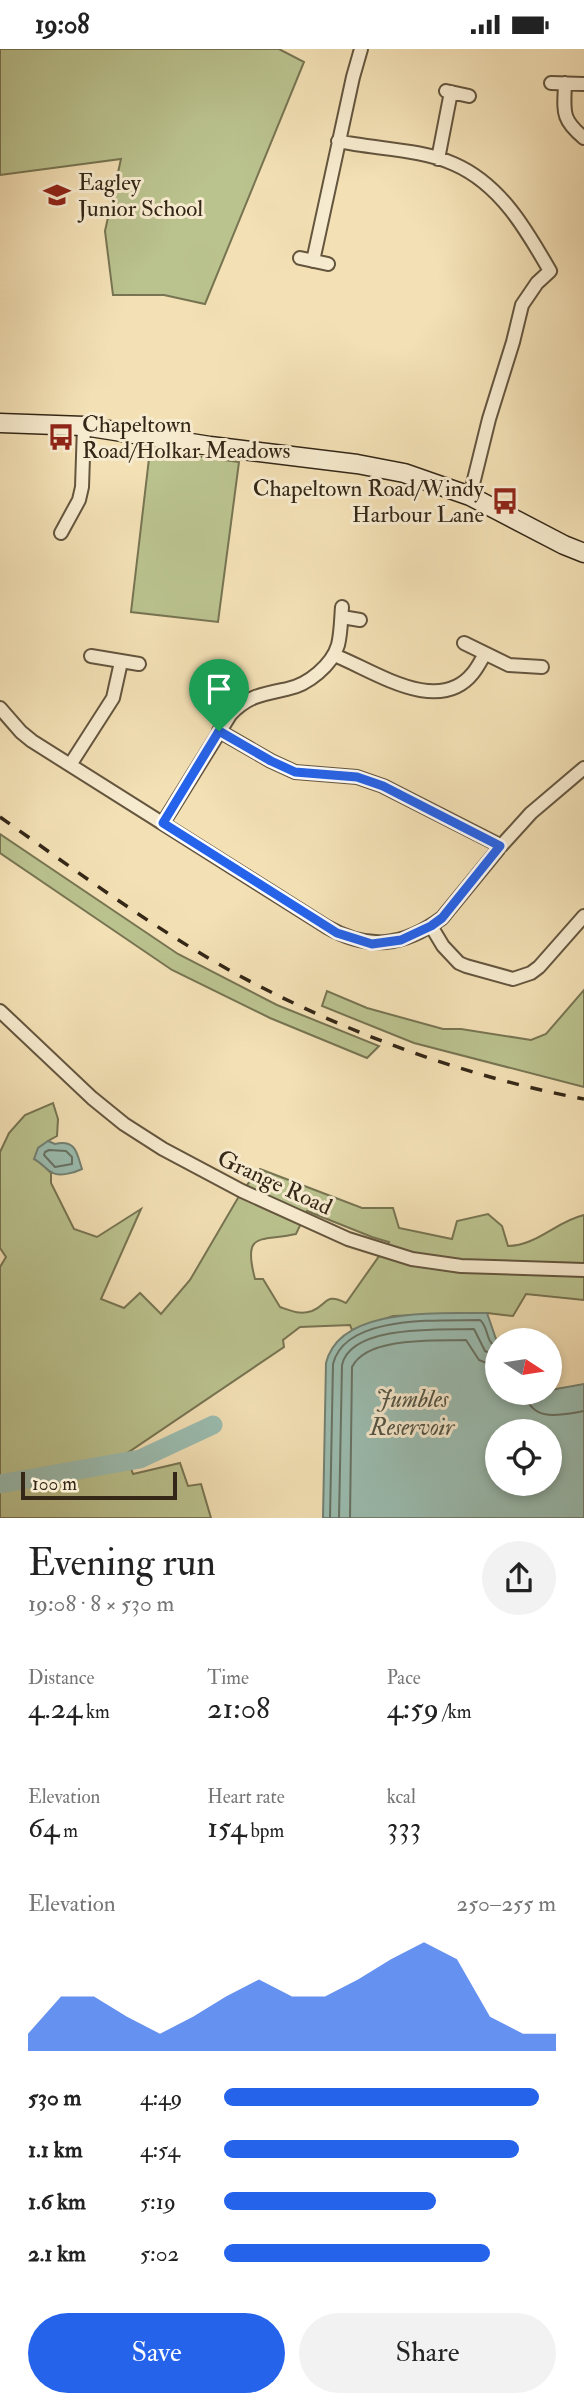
<!DOCTYPE html>
<html lang="en">
<head>
<meta charset="utf-8">
<style>
	:root { --surface:#fff; --page:#f2f2f2; --text:#222; --muted:#767676; --accent:#2563eb }
	body { margin:0; font-family:"IM FELL Double Pica",serif; background:var(--page); color:var(--text); height:100vh; display:flex; flex-direction:column; font-size:26px; white-space:nowrap }
	* { box-sizing:border-box; margin:0 }
	p { font-size:23px; color:var(--muted) }
	.icon { flex:none; width:38px; height:38px; fill:none; stroke:currentColor; stroke-width:2; stroke-linecap:round; stroke-linejoin:round }
	.map { position:relative; height:1469px; overflow:hidden }
	.side { display:flex; flex-direction:column; background:var(--surface); flex:1 }
	.side>* { flex:none }
	.needle { width:46px; rotate:102deg }
	.tools { position:absolute; left:485px; top:1279px; display:grid; gap:14px }
	.tools a { display:grid; place-items:center; width:77px; height:77px; border-radius:50%; background:var(--surface); box-shadow:0 4px 10px #0003; font-size:35px }
	.scale { position:absolute; left:21px; bottom:18px; width:156px; box-sizing:border-box; padding-left:7px; border:4px solid #342717; border-top:0; font-size:19px; line-height:24px; white-space:nowrap; color:#342717; -webkit-text-stroke:5px #f7ebcf; paint-order:stroke }
	.pin { position:absolute; display:grid; place-items:center; width:60px; height:60px; color:#fff; margin:-72px -30px; border-radius:50% 50% 50% 0; rotate:-45deg; box-shadow:0 0 7px #0007 }
	.pin .icon { rotate:45deg }
	.round { display:grid; place-items:center; flex:none; width:74px; height:74px; border-radius:37px; background:var(--page) }
	.overview { display:flex; align-items:center; justify-content:space-between; height:119px; padding:0 28px }
	h1 { font-size:38px; font-weight:600; line-height:52px }
	.stats { display:grid; grid-template-columns:repeat(3,1fr); gap:10px; height:119px; padding:7px 28px }
	.stats div { display:grid; align-content:center }
	.stats b { font-size:30px; font-weight:600 }
	.stats small { font-size:19px; font-weight:400 }
	.stats p { font-size:19px }
	.chart { height:196px; padding:14px 28px }
	.chart p { display:flex; justify-content:space-between }
	.chart svg { width:100%; height:126px; margin-top:7px; fill:var(--accent); opacity:.7 }
	.action { display:flex; gap:14px; margin-top:auto; padding:14px 28px }
	.action a { flex:1; height:80px; border-radius:42px; background:var(--accent); color:#fff; font-size:28px; font-weight:600; line-height:80px; text-align:center }
	.action a+a { background:var(--page); color:var(--text) }
	ul { padding:0 28px; list-style:none; font-size:23px }
	li { display:grid; grid-template-columns:112px 84px 1fr; align-items:center; height:52px }
	li i { height:18px; border-radius:9px; background:var(--accent) }
	.status { display:flex; justify-content:space-between; align-items:center; height:49px; padding:0 35px; background:var(--surface); direction:ltr }
	.status svg { height:19px; fill:currentColor }
	.map>svg:first-child { display:block }
	.green { fill:#bac28e; stroke:#777452; stroke-width:2; fill-rule:evenodd }
	.water { fill:#9bbdb1; stroke:#728173; stroke-width:2; fill-rule:evenodd }
	.lines { fill:none; stroke-linecap:round; stroke-linejoin:round }
	.shore { stroke:#687264; stroke-width:2 }
	.river { stroke:#9bbdb1; stroke-width:19 }
	.minor-casing { stroke:#64553e; stroke-width:16 }
	.secondary-casing { stroke:#342717; stroke-width:21 }
	.minor { stroke:#f7ebcf; stroke-width:12 }
	.secondary { stroke:#f7ebcf; stroke-width:18 }
	.rail { stroke:#342717; stroke-width:3.5; stroke-dasharray:12 12; stroke-linecap:butt }
	.route-casing { stroke:#fff; stroke-width:14 }
	.route { stroke:#2563eb; stroke-width:9 }
	.labels { text-anchor:middle; stroke-width:6; stroke-linejoin:round; paint-order:stroke }
	.poi-label { font-size:23px; fill:#342717; stroke:#f7ebcf; text-anchor:start }
	.street-label { font-size:23px; fill:#342717; stroke:#f7ebcf }
	.water-label { font-size:24px; font-style:italic; fill:#535445; stroke:#f7ebcf }
</style>
</head>
<body>
<div class="status"><b>19:08</b><svg viewBox="0 0 49 12"><path d="M0 12V9h3v3zM5 12V6h3v6zM10 12V3h3v9zM15 12V0h3v12zM26 1h20v11H26zM47 4h2v5h-2z"/></svg></div>
<div class="map">
<svg width="584" height="1469" viewBox="0 0 584 1469">
	<rect width="100%" height="100%" fill="#f3e0b5"/>
	<filter id="stains"><feTurbulence type="fractalNoise" baseFrequency=".00286" numOctaves="4"/><feColorMatrix values="0 0 0 0 .2 0 0 0 0 .09 0 0 0 0 .02 0 0 0 .5 -.17"/></filter>
	<radialGradient id="worn" r=".72"><stop offset=".6" stop-color="#630" stop-opacity="0"/><stop offset="1" stop-color="#630" stop-opacity=".3"/></radialGradient>
	<!-- green -->
	<path class="green" d="M0,0H279L304,13L205,255L164,246H113L105,182L121,110L0,126Z
		M150,401L239,413L218,573L131,563Z
		M0,785L178,905L277,956L379,997L367,1009L270,969L172,921L0,804Z
		M584,941V1038L414,994L322,957L327,942L367,959L443,980H461L531,991L546,985Z
		M53,1054L58,1070L57,1087L48,1092L39,1112L51,1124V1134L74,1180L97,1188L141,1160L101,1250L124,1259L140,1244L161,1265L190,1231L242,1142L260,1120L362,1159H393L399,1179L452,1190L457,1172L488,1165L502,1177L508,1197C536,1197 557,1172 584,1166V1251L526,1245L513,1267L487,1264L393,1267L352,1281L350,1276L300,1278L283,1291L284,1298L126,1405L133,1425L180,1414L188,1437L201,1435L211,1469H0V1218L6,1208L0,1199V1103L9,1084L25,1066ZM307,1162L372,1188L389,1193L346,1254C324,1243 328,1256 312,1262C300,1266 291,1262 280,1258L263,1230H255C242,1181 261,1193 296,1185Z"/>
	<!-- water -->
	<path class="water" d="M48,1092L55,1095C77,1090 77,1106 82,1120C76,1123 60,1128 53,1124C46,1121 42,1114 34,1110L38,1099Z
		M487,1264L497,1293V1344H514L515,1346L550,1344V1341L584,1335V1469H323L326,1314C340,1256 442,1265 487,1264ZM497,1382H550V1435H497Z"/>
	<g class="lines">
		<!-- shore -->
		<path class="shore" d="M49,1101L66,1102L72,1108V1115L55,1118L44,1106L45,1103Z
			M524,1344C533,1374 560,1366 584,1362
			M330,1469L333,1315C345,1265 440,1272 480,1271C489,1278 485,1294 497,1298
			M339,1469L342,1316C351,1275 442,1281 474,1280L485,1302L497,1307
			M350,1469L352,1318C367,1287 437,1292 466,1291L479,1311L497,1318"/>
		<!-- river -->
		<path class="river" d="M0,1435L140,1410L213,1376"/>
		<defs>
			<path id="minor" d="M551,34L584,35
				M565,34C564,63 561,70 584,89
				M446,42L469,47
				M338,92C374,100 421,100 454,115C500,135 526,180 550,222L537,234L522,256L513,293L489,370L470,447
				M438,110L451,43
				M300,209L328,215
				M313,212L353,28L361,0
				M61,484L79,451L82,438L84,377
				M342,568L360,571
				M464,594L509,616L542,618
				M334,606C373,621 438,668 473,624C478,618 481,611 485,605
				M91,607L139,615
				M0,659L21,683L32,692L327,878C369,902 404,897 442,869L501,797L531,764L584,719
				M219,682L271,712L295,723L357,728L383,737L501,797
				M70,716L113,649L121,613
				M163,774L230,666C247,647 263,645 287,640C308,636 332,616 338,596C341,584 341,570 342,558
				M431,877L443,897L459,914L466,917L513,930L531,924L539,918L584,867
				M0,962L92,1049L124,1075L163,1100L242,1142L348,1190L412,1210L461,1217L584,1221"/>
			<path id="secondary" d="M0,374L84,377L210,397L357,415L404,424L470,447L564,496L584,504"/>
		</defs>
		<!-- minor casing -->
		<use href="#minor" class="minor-casing"/>
		<!-- secondary casing -->
		<use href="#secondary" class="secondary-casing"/>
		<!-- minor -->
		<use href="#minor" class="minor"/>
		<!-- secondary -->
		<use href="#secondary" class="secondary"/>
		<!-- rail -->
		<path class="rail" d="M0,768C85,828 170,892 263,939C363,990 473,1029 584,1050"/>
	</g>
	<g class="lines">
		<defs>
			<path id="route" d="M219,682L271,712L295,723L357,728L383,737L500,797L442,869L431,877L401,891L372,895L337,884L163,774Z"/>
		</defs>
		<!-- route casing -->
		<use href="#route" class="route-casing"/>
		<!-- route -->
		<use href="#route" class="route"/>
	</g>
	<!-- icons -->
	<defs>
		<symbol id="school-bare" viewBox="-9 -9 18 18"><path d="M0-5L7-2L0 1L-7-2ZM-4 1L0 2.5L4 1V4Q0 6-4 4Z" fill="#8f2418" stroke="#f7ebcf" stroke-width="2.5" paint-order="stroke"/></symbol>
		<symbol id="bus-bare" viewBox="-9 -9 18 18"><path d="M-5-6H5V4H4V6H2V4H-2V6H-4V4H-5ZM-3.5-4V0h7V-4ZM-3.5 1.2v1.5H-2V1.2ZM2 1.2v1.5H3.5V1.2Z" fill="#8f2418" stroke="#f7ebcf" stroke-width="2.5" paint-order="stroke"/></symbol>
	</defs>
	<g fill-rule="evenodd">
		<use href="#school-bare" x="38" y="127" width="38" height="38"/>
		<use href="#bus-bare" x="42" y="369" width="38" height="38"/>
		<use href="#bus-bare" x="486" y="433" width="38" height="38"/>
	</g>
	<g class="labels">
		<!-- poi labels -->
		<g class="poi-label">
			<text x="78" y="141">Eagley<tspan x="78" dy="26">Junior School</tspan></text>
			<text x="82" y="383">Chapeltown<tspan x="82" dy="26">Road/Holkar Meadows</tspan></text>
			<text x="484" y="447" text-anchor="end">Chapeltown Road/Windy<tspan x="484" dy="26">Harbour Lane</tspan></text>
		</g>
		<!-- street labels -->
		<g class="street-label">
			<text transform="translate(275 1133) rotate(25)" y="8">Grange Road</text>
		</g>
		<!-- water labels -->
		<g class="water-label">
			<text x="412" y="1358">Jumbles<tspan x="412" dy="28">Reservoir</tspan></text>
		</g>
	</g>
	<rect width="100%" height="100%" filter="url(#stains)"/>
	<rect width="100%" height="100%" fill="url(#worn)"/>
</svg>
<div class="tools">
<a><svg class="needle" viewBox="-14 -14 28 28"><path d="M0-13l5 13h-10z" fill="#e53935"/><path d="M0 13l5-13h-10z" fill="#767676"/></svg></a>
<a><svg class="icon" aria-label="locate" viewBox="0 0 24 24"><circle cx="12" cy="12" r="6"/><path d="M12 2v4M12 18v4M2 12h4M18 12h4"/></svg></a>
</div>
<div class="scale">100 m</div>
<div class="pin" style="left:219px;top:682px;background:#1e9e55"><svg class="icon" aria-label="arrive" viewBox="0 0 24 24"><path d="M6 21V4h12l-3 4 3 4H6"/></svg></div>
</div>
<section class="side">
<div class="overview"><div><h1>Evening run</h1><p>19:08 · 8 × 530 m</p></div><a class="round"><svg class="icon" aria-label="share" viewBox="0 0 24 24"><path d="M12 15V3M7 8l5-5 5 5M5 13v7h14v-7"/></svg></a></div>
<div class="stats">
<div><p>Distance</p><b>4.24<small> km</small></b></div>
<div><p>Time</p><b>21:08</b></div>
<div><p>Pace</p><b>4:59<small> /km</small></b></div>
</div>
<div class="stats">
<div><p>Elevation</p><b>64<small> m</small></b></div>
<div><p>Heart rate</p><b>154<small> bpm</small></b></div>
<div><p>kcal</p><b>333</b></div>
</div>
<div class="chart"><p><span>Elevation</span>250–255 m</p>
<svg viewBox="0 0 160 44" preserveAspectRatio="none"><path d="M0 44V38L10 25L20 25L30 32L40 38L50 32L60 25L70 19L80 25L90 25L100 19L110 12L120 6L130 12L140 32L150 38L160 38V44z"/></svg>
</div>
<ul>
<li><b>530 m</b>4:49<i style="width:95%"></i></li>
<li><b>1.1 km</b>4:54<i style="width:89%"></i></li>
<li><b>1.6 km</b>5:19<i style="width:64%"></i></li>
<li><b>2.1 km</b>5:02<i style="width:80%"></i></li>
</ul>
<div class="action"><a>Save</a><a>Share</a></div>
</section>
</body>
</html>
